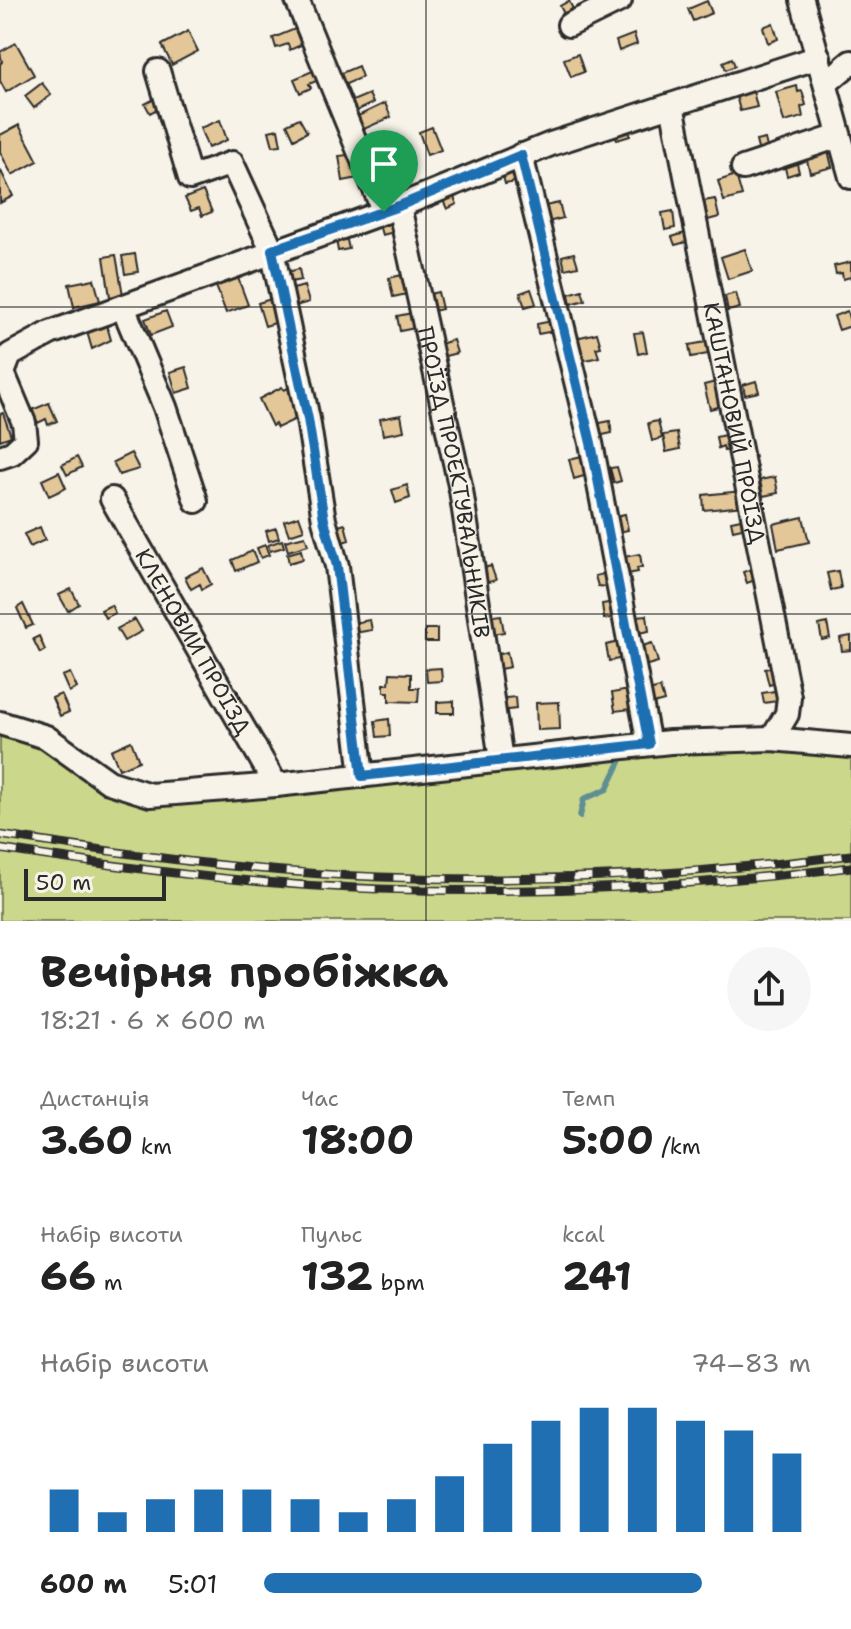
<!DOCTYPE html>
<html lang="uk">
<head>
<meta charset="utf-8">
<style>
	:root { --surface:#fff; --page:#f6f6f6; --text:#222; --muted:#767676; --accent:#1f6fb2 }
	body { margin:0; font-family:"Shantell Sans",sans-serif; background:var(--page); color:var(--text); height:100vh; display:flex; flex-direction:column; font-size:30px; white-space:nowrap }
	* { box-sizing:border-box; margin:0 }
	p { font-size:26px; color:var(--muted) }
	.icon { flex:none; width:44px; height:44px; fill:none; stroke:currentColor; stroke-width:2; stroke-linecap:round; stroke-linejoin:round }
	.map { position:relative; height:921px; overflow:hidden }
	.drawer { display:flex; flex-direction:column; background:var(--surface); flex:1 }
	.drawer>* { flex:none }
	.scale { position:absolute; left:24px; bottom:20px; width:142px; box-sizing:border-box; padding-left:8px; border:4px solid #2b2b2b; border-top:0; font-size:22px; line-height:28px; white-space:nowrap; color:#2b2b2b; -webkit-text-stroke:6px #f7f3e8; paint-order:stroke }
	.pin { position:absolute; display:grid; place-items:center; width:68px; height:68px; color:#fff; margin:-82px -34px; border-radius:50% 50% 50% 0; rotate:-45deg; box-shadow:0 0 8px #0007 }
	.pin .icon { rotate:45deg }
	.round { display:grid; place-items:center; flex:none; width:84px; height:84px; border-radius:42px; background:var(--page) }
	.headline { display:flex; align-items:center; justify-content:space-between; height:136px; padding:0 40px }
	h1 { font-size:44px; font-weight:700; line-height:60px }
	.figures { display:grid; grid-template-columns:repeat(3,1fr); gap:12px; height:136px; padding:8px 40px }
	.figures div { display:grid; align-content:center }
	.figures b { font-size:40px; font-weight:700 }
	.figures small { font-size:22px; font-weight:400 }
	.figures p { font-size:22px }
	.chart { height:224px; padding:16px 40px }
	.chart p { display:flex; justify-content:space-between }
	.chart svg { width:100%; height:144px; margin-top:8px; stroke:var(--accent); stroke-width:6 }
	ul { padding:0 40px; list-style:none; font-size:26px }
	li { display:grid; grid-template-columns:128px 96px 1fr; align-items:center; height:60px }
	li i { height:20px; border-radius:10px; background:var(--accent) }
	.map>svg:first-child { display:block }
	.green { fill:#cbd78a; stroke:#7b815a; stroke-width:2 }
	.lines { fill:none; stroke-linecap:round; stroke-linejoin:round }
	.stream { stroke:#5f8f93; stroke-width:6 }
	.building { fill:#e4c798; stroke:#2b2b2b; stroke-width:2 }
	.street-casing { stroke:#2b2b2b; stroke-width:28 }
	.street { stroke:#f7f3e8; stroke-width:22 }
	.rail-casing { stroke:#2b2b2b; stroke-width:9 }
	.rail { stroke:#f7f3e8; stroke-width:6; stroke-dasharray:18; stroke-linecap:butt }
	.route-casing { stroke:#fff; stroke-width:16 }
	.route { stroke:#1f6fb2; stroke-width:10 }
	.grid { fill:none; stroke:#2b2b2b; stroke-width:2; stroke-opacity:0.55 }
	.labels { text-anchor:middle; stroke-width:6; stroke-linejoin:round; paint-order:stroke }
	.street-label { font-size:22px; fill:#2b2b2b; stroke:#f7f3e8 }
</style>
</head>
<body>
<div class="map">
<svg width="851" height="921" viewBox="0 0 851 921">
	<rect width="100%" height="100%" fill="#f7f3e8"/>
	<filter id="ink" filterUnits="userSpaceOnUse"><feTurbulence type="fractalNoise" baseFrequency=".0125" numOctaves="2"/><feDisplacementMap in="SourceGraphic" scale="16" xChannelSelector="R" yChannelSelector="G"/><feConvolveMatrix kernelMatrix="1 2 1 2 8 2 1 2 1" color-interpolation-filters="sRGB"/></filter>
	<g filter="url(#ink)">
		<!-- green -->
		<path class="green" d="M0,723L124,789L670,742L851,746V921H0Z"/>
		<g class="lines">
			<!-- stream -->
			<path class="stream" d="M580,816L584,799L607,789L620,762"/>
		</g>
		<!-- building -->
		<path class="building" d="M569,1L575,13L566,18L560,6Z
			M707,1L712,13L693,21L688,9Z
			M773,23L778,39L768,43L763,27Z
			M295,29L301,45L290,50L288,44L276,48L273,38Z
			M188,31L198,51L172,65L162,45Z
			M634,34L637,44L619,51L616,41Z
			M16,43L34,75L6,92L0,81V64L2,62L0,52Z
			M578,54L584,72L571,77L564,59Z
			M732,58L735,66L726,70L723,62Z
			M358,66L362,77L344,85L339,74Z
			M317,69L321,79L309,84L311,88L300,93L294,79Z
			M42,83L51,95L34,108L25,96Z
			M797,86L798,92L802,91L806,105L801,107L803,117L784,122L776,92Z
			M752,87L757,107L740,111L735,91Z
			M369,94L373,103L354,112L350,102Z
			M156,98L161,107L150,113L145,104Z
			M385,103L391,117L364,129L358,116Z
			M299,118L307,132L294,139L287,124Z
			M220,120L227,140L208,148L200,128Z
			M628,124L630,136L617,140L614,128Z
			M19,125L38,161L12,175L0,152V135Z
			M432,127L441,150L427,155L419,132Z
			M278,129L281,145L273,146L269,131Z
			M765,139L768,151L759,153L756,141Z
			M828,150L832,167L810,173L806,156Z
			M354,154L358,178L343,181L339,156Z
			M795,156L799,172L787,176L783,160Z
			M517,168L520,181L505,184L502,172Z
			M0,169L13,196L0,203Z
			M736,175L742,196L724,201L718,181Z
			M450,189L457,204L447,209L440,194Z
			M203,191L212,212L202,216L199,208L191,211L185,198Z
			M715,199L719,217L708,220L704,201Z
			M559,203L563,218L548,222L545,206Z
			M673,211L675,228L665,230L662,213Z
			M390,218L394,232L382,235L378,221Z
			M345,232L349,249L338,251L335,234Z
			M688,232L690,241L675,245L672,237Z
			M745,249L752,271L728,279L721,257Z
			M574,253L578,266L565,269L562,256Z
			M135,254L138,272L125,274L122,256Z
			M116,255L123,295L110,297L104,257Z
			M851,262V277L843,279L842,273L836,274L834,266Z
			M299,269L301,280L290,282L288,272Z
			M402,275L407,294L393,297L389,278Z
			M238,278L248,305L226,313L216,286Z
			M94,279L100,301L74,307L69,284Z
			M304,286L309,302L295,306L290,290Z
			M531,289L536,304L525,307L520,293Z
			M582,290L585,300L571,304L569,294Z
			M438,292L442,309L429,312L425,295Z
			M736,293L740,308L728,311L725,296Z
			M271,299L278,322L265,326L258,303Z
			M166,311L172,327L151,335L145,319Z
			M847,311L851,326L839,330L834,316Z
			M412,313L415,328L400,331L397,316Z
			M552,321L554,331L538,334L537,324Z
			M107,326L111,340L92,349L87,332Z
			M643,332L647,352L638,354L634,333Z
			M597,333L601,347L596,348L599,357L581,361L576,338Z
			M453,340L457,353L441,357L437,345Z
			M706,342L708,354L691,357L689,345Z
			M186,367L192,388L176,393L170,372Z
			M720,381L726,405L710,409L704,385Z
			M756,381L759,392L745,395L743,385Z
			M282,387L284,390L288,388L300,412L298,418L277,428L275,424L272,426L259,399Z
			M49,403L57,421L48,425L46,419L38,423L32,410Z
			M3,413L11,436L0,440V414Z
			M401,415L404,431L383,435L380,419Z
			M610,421L612,433L598,436L595,424Z
			M658,421L662,438L652,441L648,423Z
			M677,433L680,449L666,452L663,435Z
			M729,434L733,449L724,451L723,446L718,448L716,437Z
			M131,453L139,469L119,475L113,462Z
			M582,456L587,475L574,479L569,459Z
			M77,457L82,467L67,475L62,465Z
			M617,467L621,481L614,483L610,468Z
			M59,472L66,488L49,496L42,480Z
			M775,477L778,493L763,496L760,480Z
			M407,485L410,498L396,503L392,490Z
			M742,491L744,506L704,510L703,495Z
			M625,514L628,530L618,532L615,516Z
			M299,516L304,530L289,535L284,521Z
			M803,517L809,542L778,549L773,524Z
			M741,519L742,528L733,530L731,521Z
			M345,524L349,540L337,544L332,528Z
			M40,527L45,540L30,547L24,534Z
			M276,528L279,538L269,541L266,531Z
			M305,536L308,545L288,551L285,541Z
			M282,540L284,547L270,551L268,545Z
			M265,545L269,555L261,558L257,548Z
			M301,550L303,559L289,563L287,554Z
			M252,551L257,562L236,571L232,560Z
			M640,554L642,567L637,568L638,572L627,574L624,557Z
			M491,566L496,580L482,584L477,570Z
			M203,568L211,584L202,589L200,584L191,589L185,577Z
			M754,568L758,579L747,583L743,572Z
			M838,571L841,588L831,590L827,573Z
			M611,572L608,587L598,586L595,576Z
			M71,589L79,604L68,611L59,595Z
			M614,602L617,617L604,619L602,604Z
			M23,604L33,625L26,628L17,608Z
			M111,605L115,613L105,618L101,610Z
			M501,615L504,632L487,635L484,617Z
			M647,615L649,631L638,633L636,616Z
			M135,619L142,631L124,641L117,629Z
			M370,620L372,630L354,633L353,623Z
			M827,623L830,638L822,640L819,625Z
			M425,629H437V642H425Z
			M39,636L45,650L40,653L33,639Z
			M851,636V650L842,651L840,638Z
			M619,642L623,658L609,661L606,645Z
			M652,643L658,662L644,666L639,647Z
			M507,652L510,667L495,670L492,656Z
			M776,666L780,682L769,685L765,669Z
			M441,668L442,681L427,682L426,669Z
			M70,673L77,688L69,692L62,676Z
			M390,673L411,674V688H419L418,702L389,701V692H384V684H389Z
			M660,688L664,701L653,704L649,691Z
			M629,690L632,709L615,711L612,693Z
			M775,691L777,701L764,703L762,693Z
			M61,694L69,712L60,716L52,698Z
			M515,697L516,709L498,711L496,699Z
			M454,701V713H437V702Z
			M559,702L560,729L537,730L536,703Z
			M389,719L390,736L377,737L375,721Z
			M131,741L139,761L119,769L111,750Z"/>
		<g class="lines">
			<defs>
				<g id="street">
					<path d="M297,0L384,212"/>
					<path d="M802,0L851,177"/>
					<path d="M569,25L620,0"/>
					<path d="M158,71L190,178L232,163L272,250L308,419L324,520L337,566L362,776"/>
					<path d="M826,83L851,62"/>
					<path id="s1" d="M672,105L789,697L787,714L772,739"/>
					<path d="M521,155L591,443L649,744"/>
					<path d="M743,168L839,136"/>
					<path id="s2" d="M399,206L461,490L501,760"/>
					<path d="M123,307L165,407L196,501"/>
					<path d="M0,457L12,453L26,440L24,423L3,373L10,355L50,333L384,212L551,144L819,57"/>
					<path id="s3" d="M112,499L276,785"/>
					<path d="M0,723L46,737L109,782L150,795L276,785L670,742L772,739L851,746"/>
				</g>
			</defs>
			<!-- street casing -->
			<use href="#street" class="street-casing"/>
			<!-- street -->
			<use href="#street" class="street"/>
			<defs>
				<path id="rail" d="M0,835C125,854 252,872 379,877C535,883 697,875 851,855
					M0,849C125,868 253,885 379,889C537,894 695,887 851,867"/>
			</defs>
			<!-- rail casing -->
			<use href="#rail" class="rail-casing"/>
			<!-- rail -->
			<use href="#rail" class="rail"/>
		</g>
	</g>
	<g class="lines" filter="url(#ink)">
		<defs>
			<path id="route" d="M521,155L591,443L649,744L362,776L337,566L324,520L308,419L272,250L399,206Z"/>
		</defs>
		<!-- route casing -->
		<use href="#route" class="route-casing"/>
		<!-- route -->
		<use href="#route" class="route"/>
	</g>
	<!-- grid -->
	<path class="grid" d="M426,0V921M0,307H851M0,614H851"/>
	<g class="labels">
		<!-- street labels -->
		<g class="street-label">
			<text dy="8" stroke="none"><textPath href="#s1" startOffset="324">КАШТАНОВИЙ ПРОЇЗД</textPath></text>
			<text dy="8" stroke="none"><textPath href="#s2" startOffset="282">ПРОЇЗД ПРОЕКТУВАЛЬНИКІВ</textPath></text>
			<text dy="8" stroke="none"><textPath href="#s3" startOffset="164">КЛЕНОВИЙ ПРОЇЗД</textPath></text>
		</g>
	</g>
</svg>
<div class="scale">50 m</div>
<div class="pin" style="left:384px;top:212px;background:#1e9e55"><svg class="icon" aria-label="arrive" viewBox="0 0 24 24"><path d="M6 21V4h12l-3 4 3 4H6"/></svg></div>
</div>
<section class="drawer">
<div class="headline"><div><h1>Вечірня пробіжка</h1><p>18:21 · 6 × 600 m</p></div><a class="round"><svg class="icon" aria-label="share" viewBox="0 0 24 24"><path d="M12 15V3M7 8l5-5 5 5M5 13v7h14v-7"/></svg></a></div>
<div class="figures">
<div><p>Дистанція</p><b>3.60<small> km</small></b></div>
<div><p>Час</p><b>18:00</b></div>
<div><p>Темп</p><b>5:00<small> /km</small></b></div>
</div>
<div class="figures">
<div><p>Набір висоти</p><b>66<small> m</small></b></div>
<div><p>Пульс</p><b>132<small> bpm</small></b></div>
<div><p>kcal</p><b>241</b></div>
</div>
<div class="chart"><p><span>Набір висоти</span>74–83 m</p>
<svg viewBox="0 0 160 44" preserveAspectRatio="none"><path d="M5 44V31M15 44V38M25 44V34M35 44V31M45 44V31M55 44V34M65 44V38M75 44V34M85 44V27M95 44V17M105 44V10M115 44V6M125 44V6M135 44V10M145 44V13M155 44V20"/></svg>
</div>
<ul>
<li><b>600 m</b>5:01<i style="width:80%"></i></li>
</ul>
</section>
</body>
</html>
